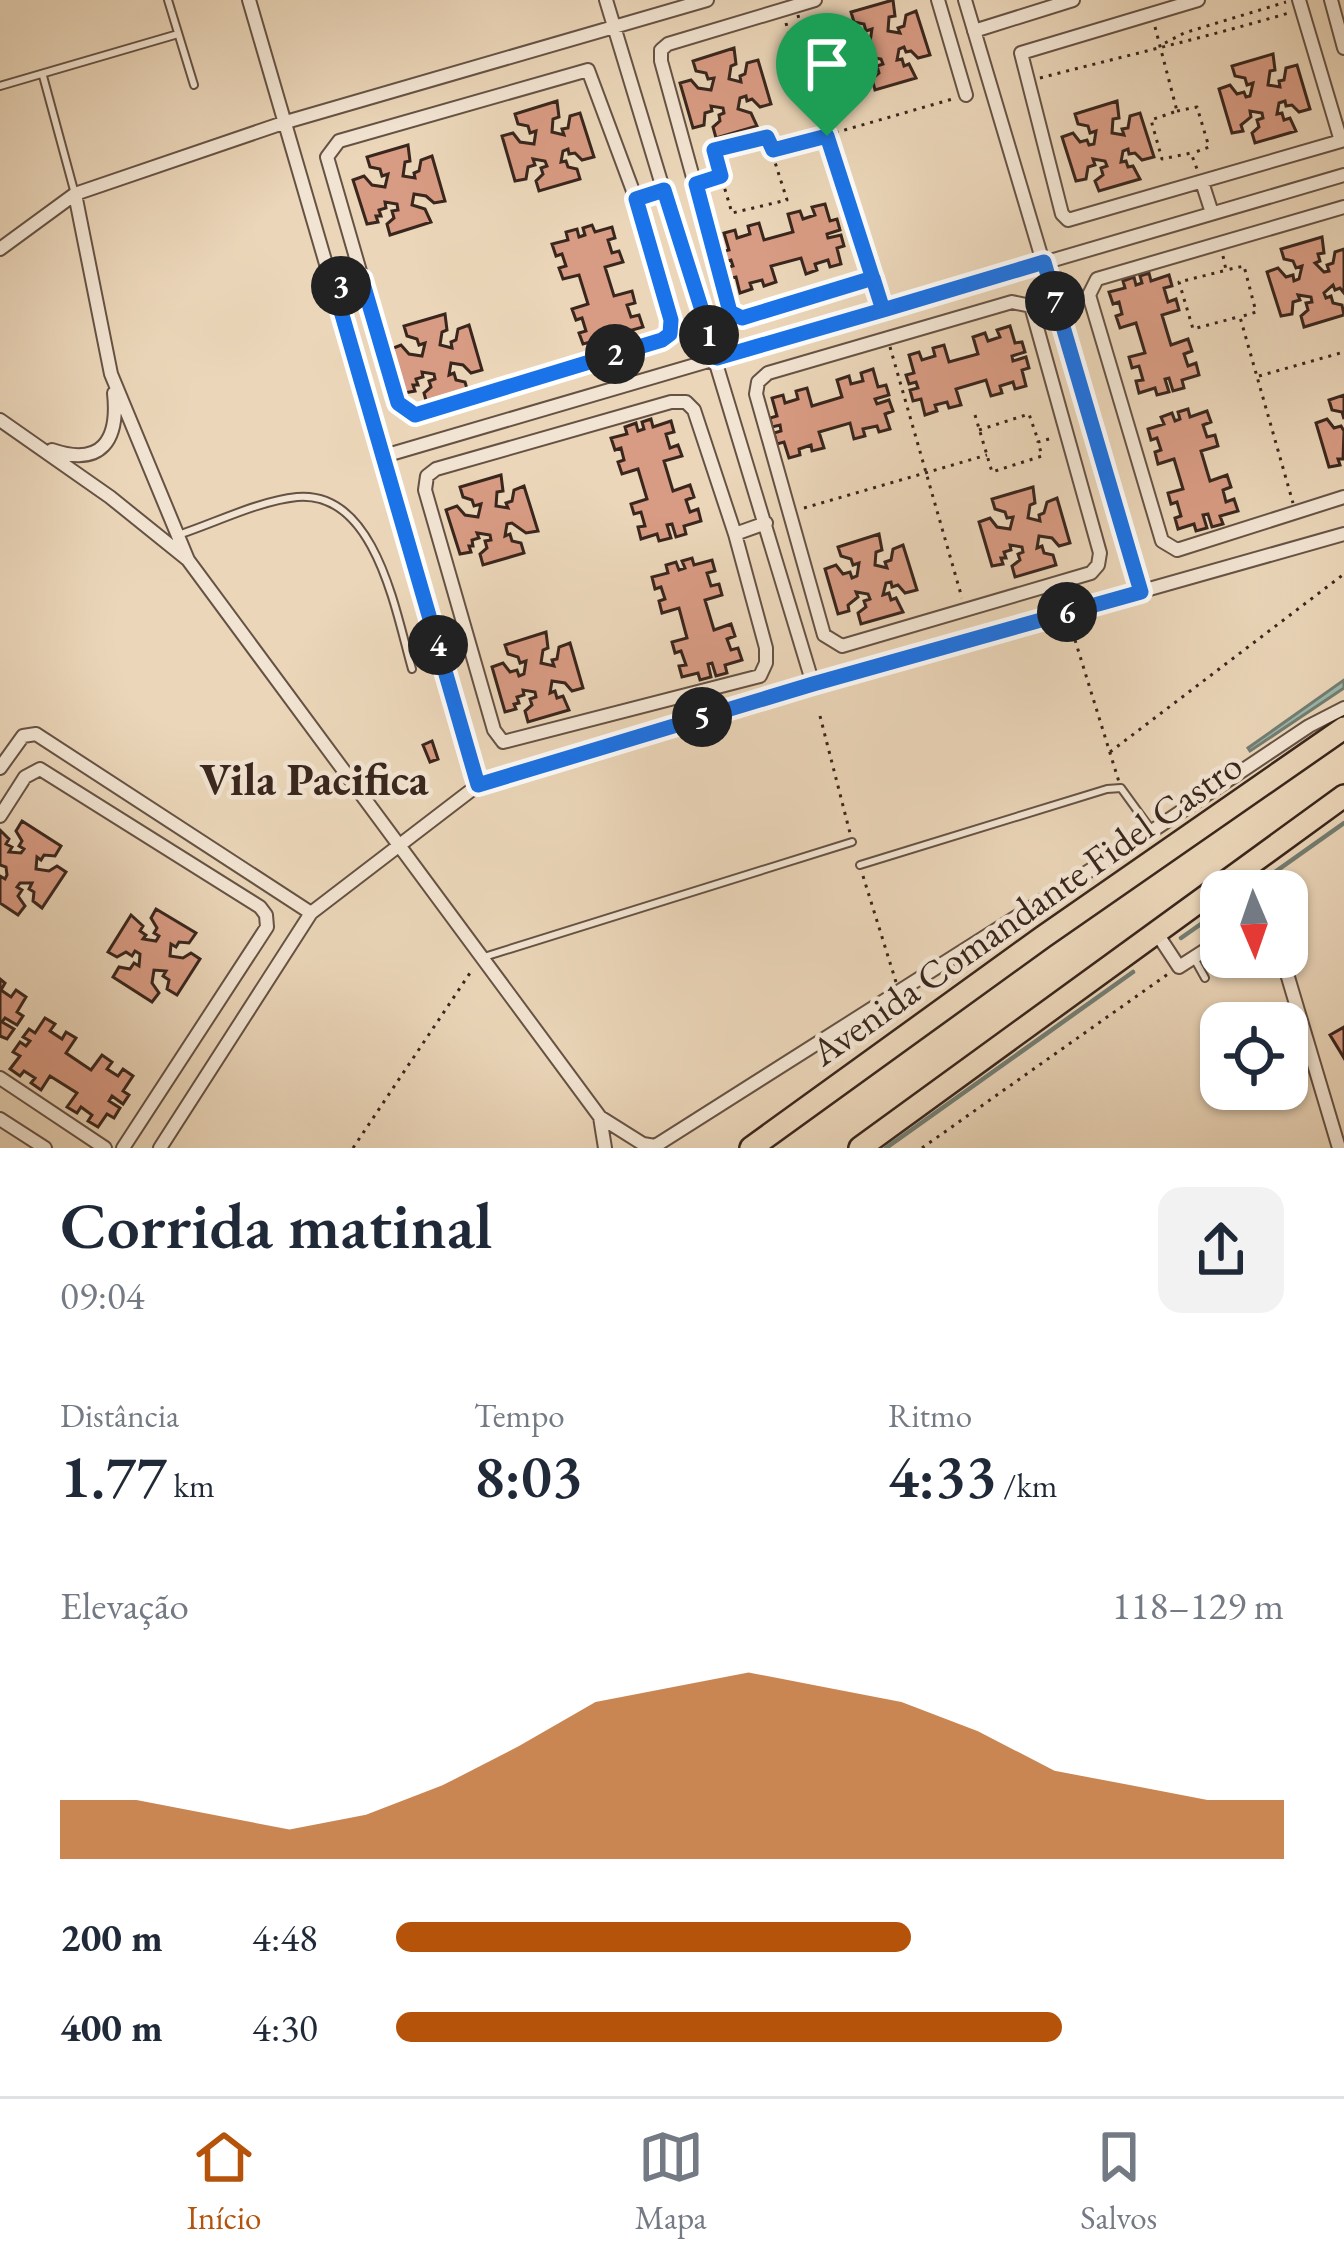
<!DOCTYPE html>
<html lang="pt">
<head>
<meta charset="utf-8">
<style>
	:root { --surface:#fff; --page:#f2f2f3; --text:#1f2937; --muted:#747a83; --line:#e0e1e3; --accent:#b45309 }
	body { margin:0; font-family:"EB Garamond",serif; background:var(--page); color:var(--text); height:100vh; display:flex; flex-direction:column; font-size:45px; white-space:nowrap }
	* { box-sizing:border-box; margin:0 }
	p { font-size:39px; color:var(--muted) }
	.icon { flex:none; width:66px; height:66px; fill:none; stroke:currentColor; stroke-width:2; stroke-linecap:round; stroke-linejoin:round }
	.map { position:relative; height:1148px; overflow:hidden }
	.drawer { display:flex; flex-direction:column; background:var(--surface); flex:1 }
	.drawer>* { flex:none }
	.needle { width:78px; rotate:178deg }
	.tools { position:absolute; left:1200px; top:870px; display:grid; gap:24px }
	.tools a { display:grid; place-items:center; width:108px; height:108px; border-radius:24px; background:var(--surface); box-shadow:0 3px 9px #0004; font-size:60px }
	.pin { position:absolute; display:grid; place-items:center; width:102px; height:102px; color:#fff; margin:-123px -51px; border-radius:50% 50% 50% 0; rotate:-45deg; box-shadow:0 0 12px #0007 }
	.pin .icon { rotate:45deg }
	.km { position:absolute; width:60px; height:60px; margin:-30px; border-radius:50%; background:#222; color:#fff; font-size:33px; line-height:60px; text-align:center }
	.round { display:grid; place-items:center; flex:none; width:126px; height:126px; border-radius:24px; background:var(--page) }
	.headline { display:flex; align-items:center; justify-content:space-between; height:204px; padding:0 60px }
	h1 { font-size:66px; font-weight:600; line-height:90px }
	.metrics { display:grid; grid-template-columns:repeat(3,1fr); gap:18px; height:204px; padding:12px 60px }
	.metrics div { display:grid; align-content:center }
	.metrics b { font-size:60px; font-weight:600 }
	.metrics small { font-size:33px; font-weight:400 }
	.metrics p { font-size:33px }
	.chart { height:336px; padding:24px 60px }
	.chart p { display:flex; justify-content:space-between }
	.chart svg { width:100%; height:216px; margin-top:12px; fill:var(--accent); opacity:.7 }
	ul { padding:0 60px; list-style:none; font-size:39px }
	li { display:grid; grid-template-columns:192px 144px 1fr; align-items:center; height:90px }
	li i { height:30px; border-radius:15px; background:var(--accent) }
	.menu { display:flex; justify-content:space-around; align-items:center; height:168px; border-top:3px solid var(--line); background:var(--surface); font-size:33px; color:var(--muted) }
	.menu a { display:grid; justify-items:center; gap:6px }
	.menu .current { color:var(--accent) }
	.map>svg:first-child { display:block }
	.water { fill:#99b9ac; stroke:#737e73; stroke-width:3 }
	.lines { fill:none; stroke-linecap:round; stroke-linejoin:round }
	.stream { stroke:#737e73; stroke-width:4.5 }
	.building { fill:#d89b83; stroke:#39261d; stroke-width:3 }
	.lane-casing { stroke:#665244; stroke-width:10 }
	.street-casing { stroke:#665244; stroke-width:16 }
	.highway-casing { stroke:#39261d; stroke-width:26 }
	.path { stroke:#39261d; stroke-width:3; stroke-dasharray:3 6; stroke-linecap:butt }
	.lane { stroke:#f2e4d2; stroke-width:6 }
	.street { stroke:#f2e4d2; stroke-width:12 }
	.highway { stroke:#ebd6b9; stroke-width:21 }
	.route-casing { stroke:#fff; stroke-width:24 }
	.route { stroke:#1a73e8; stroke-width:15 }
	.labels { text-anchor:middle; stroke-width:9; stroke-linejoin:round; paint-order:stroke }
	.street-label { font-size:39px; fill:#39261d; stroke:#f2e4d2 }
	.quarter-label { font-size:45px; font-weight:bold; fill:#39261d; stroke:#f2e4d2 }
</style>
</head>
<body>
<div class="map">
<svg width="1344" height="1148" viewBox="0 0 1344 1148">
	<rect width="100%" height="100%" fill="#ebd6b9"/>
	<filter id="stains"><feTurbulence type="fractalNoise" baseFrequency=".00167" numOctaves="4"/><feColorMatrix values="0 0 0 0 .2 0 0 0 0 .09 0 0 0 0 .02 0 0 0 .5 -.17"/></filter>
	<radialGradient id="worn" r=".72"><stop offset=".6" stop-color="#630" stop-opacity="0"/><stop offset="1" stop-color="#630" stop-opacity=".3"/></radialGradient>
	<!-- water -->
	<path class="water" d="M1344,680V688L1250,751L1248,748Z"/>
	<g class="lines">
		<!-- stream -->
		<path class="stream" d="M1248,891L1344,823
			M1181,938L1221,910
			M886,1148L1133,972"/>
	</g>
	<!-- building -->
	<path class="building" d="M893,0L895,16L889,17L888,31L900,33L898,28L904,26L906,15L916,11L930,55L918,58L911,51L906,52L904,47L899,49L897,60L902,59L904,66L909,64L916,78L875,90L872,79L879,73L877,66L883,64L881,59L869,57L871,63L864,65L863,77L852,79L838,35L849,31L857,40L864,38L865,43L870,42L872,29L866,31L864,24L854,22L851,12Z
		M734,48L736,64L731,66L729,79L741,82L740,76L745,74L747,63L758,60L771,104L760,107L752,99L747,101L746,96L740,98L738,109L751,113L757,126L716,138L713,127L720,121L719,115L724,113L723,108L711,106L712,111L705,113L704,125L693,128L680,83L691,80L698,88L711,90L714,78L708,79L706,73L696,71L693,61Z
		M1273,54L1275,70L1270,71L1268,85L1280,87L1279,81L1284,80L1286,68L1297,65L1310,109L1299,112L1292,105L1286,106L1285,101L1279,103L1277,114L1282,113L1284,120L1290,118L1296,131L1255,143L1252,133L1259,127L1257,120L1263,118L1262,113L1250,111L1251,117L1241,125L1243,131L1232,133L1219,89L1230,85L1237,94L1244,92L1246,97L1250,96L1253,83L1247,85L1245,78L1235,76L1232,66Z
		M557,101L559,117L553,119L552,132L564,135L562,129L568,128L570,116L580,113L594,157L582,160L575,153L569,154L568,149L563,151L561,162L566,161L568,167L577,169L580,179L539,191L536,181L543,174L541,168L547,166L545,161L533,159L535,165L528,167L526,179L515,181L502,136L513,133L520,142L534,144L536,131L530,133L528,126L518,124L515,114Z
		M1117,101L1119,118L1113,119L1112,133L1124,135L1122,129L1128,128L1130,116L1140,113L1154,157L1142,160L1135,153L1129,154L1128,149L1123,151L1121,162L1126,161L1128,167L1133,166L1140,179L1099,191L1095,181L1103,175L1101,168L1107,166L1105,161L1093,159L1095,165L1088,167L1086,179L1076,181L1062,137L1073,133L1080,142L1087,140L1089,145L1094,144L1096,131L1090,133L1088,126L1078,124L1075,114Z
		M408,145L410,161L405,162L403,176L415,178L414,173L419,171L421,160L432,156L445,201L434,203L426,196L414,194L412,205L425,209L431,222L390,235L387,224L394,218L392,211L398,210L397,204L385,202L386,208L379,210L381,216H376L378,222L367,224L353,180L364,176L372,185L385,187L388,174L382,176L380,169L370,167L367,157Z
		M825,204L830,221L837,219L840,230L827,234L828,238L841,235L844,246L837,248L841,264L830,267L828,260L815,264L817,270L806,274L801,258L771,266L776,282L764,286L762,280L750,283L752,289L740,293L736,277L728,279L725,268L733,266L731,260L724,262L721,252L729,250L724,233L735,230L737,238L750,234L748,226L759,223L764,240L793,232L788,214L800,211L803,219L815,215L812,207Z
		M592,225L595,232L612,227L615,238L608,240L612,253L619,251L623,262L605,267L614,296L632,291L635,303L627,305L631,317L639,315L643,327L625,332L627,340L617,343L613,330L608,331L612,343L600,347L598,340L583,344L579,333L586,331L582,318L576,320L572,309L588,304L579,275L563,279L559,268L566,266L562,254L556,256L552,244L568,240L566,232L577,229L579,237L585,235L583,228Z
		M1322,237L1324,253L1318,254L1320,261L1315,263L1324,272L1329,271L1327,265L1333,263L1335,252L1344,249V293L1340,288L1335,290L1333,285L1324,293L1326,298L1331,296L1333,303L1342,305L1344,315L1304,327L1301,316L1308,310L1306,303L1312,302L1311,297L1298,295L1300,300L1293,302L1292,314L1281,316L1267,272L1278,268L1286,277L1293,275L1294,281L1299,279L1302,266L1296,268L1293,261L1284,259L1281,249Z
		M1149,273L1151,281L1169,275L1172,286L1164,288L1168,302L1176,299L1179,310L1162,315L1171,345L1188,339L1192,351L1184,354L1188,366L1196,363L1199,375L1182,380L1184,388L1173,391L1169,378L1165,379L1169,392L1157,395L1155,388L1139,393L1136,381L1143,380L1139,366L1132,368L1129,357L1145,353L1136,323L1120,328L1116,316L1122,314L1119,302L1113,304L1109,292L1125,288L1123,281L1134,277L1136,285L1142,283L1140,276Z
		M445,314L447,330L442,332L440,345L452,348L451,342L456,340L458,329L469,325L482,370L471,373L463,365L451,363L449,375L454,373L456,380L465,382L468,392L427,404L424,393L431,387L429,381L435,379L434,374L422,372L423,377L416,379L418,385H413L415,391L404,393L391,349L401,345L409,354L422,356L425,343L419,345L417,339L407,336L404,326Z
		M1010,326L1015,343L1022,342L1025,352L1012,356L1013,361L1026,357L1029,368L1022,370L1026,386L1015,389L1013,382L1000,386L1002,393L991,396L986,380L956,389L961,405L949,408L947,402L935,405L937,411L925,415L921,399L913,401L910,390L918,388L916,382L909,384L906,375L914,373L909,355L919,352L922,360L935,356L933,348L944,345L949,362L978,354L973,337L985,333L988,341L1000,337L997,330Z
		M873,369L878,387L886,385L889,395L875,399L877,404L889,400L893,411L885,414L890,429L879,432L877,426L863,429L865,436L854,439L850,423L819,432L824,448L812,451L811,445L799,449L800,455L789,458L784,442L777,444L774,433L781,431L780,425L772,427L770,418L777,416L772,398L783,395L785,403L798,399L796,391L807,388L812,406L842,397L837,380L849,376L851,384L863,381L861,373Z
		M1344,395V419L1342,412L1332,410L1329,400Z
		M1188,409L1190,417L1207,411L1211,422L1203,425L1207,437L1215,435L1218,446L1201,451L1210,481L1227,475L1231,487L1223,490L1226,502L1234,499L1238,511L1220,516L1223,524L1212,527L1208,514L1203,515L1207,528L1196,531L1194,524L1178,529L1175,518L1181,516L1177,502L1171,504L1168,493L1183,489L1174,459L1158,464L1155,452L1161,450L1157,438L1151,440L1148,429L1164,424L1161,417L1172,413L1175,421L1180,419L1178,412Z
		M651,419L653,427L671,421L674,432L666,434L670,448L678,445L682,456L664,461L673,491L690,485L694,497L686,500L690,512L698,509L701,521L684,526L686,534L676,537L672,524L667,525L671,538L659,541L657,534L641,539L638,527L645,526L641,512L634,514L631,504L647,499L638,469L622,474L618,462L624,460L621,448L615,450L611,438L627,434L625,427L636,423L638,431L644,429L642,422Z
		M1327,419L1334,428L1341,426L1344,431L1343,459H1338L1340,465L1329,467L1316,423Z
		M501,475L503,491L497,492L496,506L508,508L506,503L512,501L514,490L524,486L538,531L526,533L512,523L507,524L505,536L510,534L512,541L521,543L524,553L483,565L480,554L487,548L485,541L491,540L490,535L477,533L479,538L472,540L473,546H469L471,552L460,554L446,510L457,506L465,515L478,517L481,504L474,506L472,500L463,497L460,487Z
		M1033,487L1035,503L1030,505L1028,518L1040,521L1039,515L1044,513L1047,502L1057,498L1070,543L1059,546L1052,538L1039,536L1037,548L1042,546L1044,553L1053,555L1056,565L1015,577L1012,566L1020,560L1018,554L1023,552L1022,547L1010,545L1011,550L1004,552L1006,558H1001L1003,564L992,566L979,522L990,518L997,527L1010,529L1013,517L1007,518L1005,512L995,509L992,499Z
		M879,534L882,550L876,552L875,565L887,568L885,562L891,560L893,549L903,545L917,590L905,593L898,585L892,587L891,582L886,583L883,595L889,593L891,600L896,598L903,612L861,624L858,613L866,607L864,601L870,599L868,594L856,592L858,597L848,605L849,611L838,614L825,569L836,565L843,574L850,572L852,578L857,576L859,563L853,565L851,559L841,556L838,547Z
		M692,558L694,565L712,560L715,571L707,573L711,586L719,584L722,595L705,600L714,630L731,624L735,636L727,639L731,650L738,648L742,660L725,665L727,673L716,676L712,663L708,664L711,677L700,680L698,673L682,677L679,666L686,665L681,651L675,653L672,642L687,638L679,608L662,613L659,601L665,599L661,587L655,589L652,577L668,573L666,565L676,562L679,570L685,568L682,561Z
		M546,632L548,648L543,650L541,663L554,666L552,660L557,659L559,647L570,643L583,688L572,691L565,683L552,681L550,693L555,691L557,698L563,696L569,710L528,722L525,711L532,705L530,699L536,697L535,692L523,690L524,695L517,697L519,703L514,704L516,709L505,712L492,667L503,663L510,672L517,670L519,676L524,674L526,661L520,663L518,657L508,654L505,645Z
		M432,741L438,759L430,762L423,745Z
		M22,821L61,846L55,856L44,855L41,860L37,857L36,869L49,871L57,866L66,872L42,908L33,901L34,892L29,889L32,883H20L17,887L22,890L18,896L25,906L18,915L0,903V876L5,879L7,875L6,867L0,865V830L9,839L6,844L12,847L9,852L21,853L24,849L19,846L22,841L16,831Z
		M156,909L196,933L189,943L179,942L176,947L171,944L170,956L183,958L191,953L200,959L177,995L167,989L169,980L163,976L166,971L154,970L152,983L159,993L152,1002L113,977L119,967L130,969L134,963L139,966L140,954L135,951L132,956L126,952L117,957L108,952L131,915L143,926L140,931L146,935L143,939L156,941L159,936L154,933L157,928L151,918Z
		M0,979L5,983L1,990L11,997L16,990L26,997L17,1012L23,1016L17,1025L5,1018L2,1022L14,1029L7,1039L0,1036Z
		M45,1018L55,1024L50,1031L62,1039L66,1032L76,1038L66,1053L91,1070L102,1055L112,1062L107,1069L118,1076L123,1069L133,1076L123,1091L129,1095L123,1104L112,1096L109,1101L120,1108L114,1118L107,1114L98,1127L88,1121L92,1115L81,1107L77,1113L67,1107L77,1093L50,1076L41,1090L31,1083L35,1078L24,1071L20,1076L10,1069L20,1056L13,1052L20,1042L26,1046L30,1041L23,1037L29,1029L35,1033Z
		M1344,1027V1058L1330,1035Z"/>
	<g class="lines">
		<defs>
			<path id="lane" d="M168,0L194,85
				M43,76L75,194
				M0,86L178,34
				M181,534C217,522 259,501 297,497C376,490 396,614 412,669
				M860,865L1107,789L1121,788L1150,828
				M484,957L852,842
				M1195,960L1205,978"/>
			<path id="street" d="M249,0L478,785
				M606,0L813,684
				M815,0L668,44L661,50V61L730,312L742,318L873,278L883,310
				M938,0L966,95
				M965,0L1141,591
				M1198,0L1021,53L1062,214L1068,220L1341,141L1299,0
				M1331,0L1344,48
				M974,31L1073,0
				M588,70L636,199L671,320L670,333L662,340L415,415L398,403L327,157L339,141Z
				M1202,182L1212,213
				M75,194L111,374L188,560L600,1117L643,1144L655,1146
				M1344,207L1097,279L1089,295L1162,541L1177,550L1344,497
				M0,249L75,194L286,122L707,0
				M1012,302L1031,306L1100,553L1098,565L1091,573L842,646L824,635L756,394L758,382L768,373Z
				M671,402H686L694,410L735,534L766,648V663L760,676L503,742L494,730L425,490L427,476L436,469Z
				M0,420L110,497L187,559
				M52,450C102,467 119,440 114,393
				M384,456L1344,175
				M735,534L766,523
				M0,768L23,736L36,734L311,913
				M0,816L25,777L40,769L260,907L266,915L267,927L123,1148
				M1156,932L1179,967L1221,940
				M1282,957L1339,1148
				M0,1078L105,1148
				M600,1117L605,1148
				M0,1119L45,1148
				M160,1148L311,913L478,785L813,684L1344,534
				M652,1148L1152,831L1309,726L1344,708"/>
			<path id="highway" d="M751,1148L1043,937L1344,728
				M860,1148L1344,796"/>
		</defs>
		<!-- lane casing -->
		<use href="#lane" class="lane-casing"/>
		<!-- street casing -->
		<use href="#street" class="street-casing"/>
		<!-- highway casing -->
		<use href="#highway" class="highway-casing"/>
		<!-- path -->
		<path class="path" d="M798,15L818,105L869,265
			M786,23L799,75L817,103
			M1155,27L1177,111L1151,120L1162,159L1191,153L1197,169
			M1165,43L1184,33L1286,2
			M1040,78C1124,56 1208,37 1292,12
			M1177,111L1197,107L1209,147L1193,153
			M775,150L956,98
			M708,180L721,176L732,213L787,200L767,137L714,150L721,176
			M1223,256L1226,270L1244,266L1256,312L1240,317L1293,503
			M1223,271L1179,282L1193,329L1238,317
			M890,347L962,598
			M1259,376L1344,352
			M975,415L992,472L1042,456L1038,442L1053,438
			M979,430L1029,414L1038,440
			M804,508L987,455
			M1075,640L1119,782
			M820,716L850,833
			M1110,752L1344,574
			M863,876L896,982
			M353,1148L472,970
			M922,1148L1168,974"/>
		<!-- lane -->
		<use href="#lane" class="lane"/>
		<!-- street -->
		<use href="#street" class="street"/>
		<!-- highway -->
		<use href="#highway" class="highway"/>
	</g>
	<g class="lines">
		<defs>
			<path id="route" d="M827,136L883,310L717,358L664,190L636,199L671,320L670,334L662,340L415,415L398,403L362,280L334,287L478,785L813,684L1141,592L1044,262L883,310L873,278L742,318L730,312L696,184L721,176L714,150L767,137L773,150L827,136"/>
		</defs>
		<!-- route casing -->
		<use href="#route" class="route-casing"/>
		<!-- route -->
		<use href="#route" class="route"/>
	</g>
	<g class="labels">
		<!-- street labels -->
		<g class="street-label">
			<text transform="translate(1026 908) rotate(-35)" y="14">Avenida Comandante Fidel Castro</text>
		</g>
		<!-- quarter labels -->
		<g class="quarter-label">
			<text x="314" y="795">Vila Pacifica</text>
		</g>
	</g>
	<rect width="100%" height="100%" filter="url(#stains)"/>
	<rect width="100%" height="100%" fill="url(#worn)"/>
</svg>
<div class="tools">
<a><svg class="needle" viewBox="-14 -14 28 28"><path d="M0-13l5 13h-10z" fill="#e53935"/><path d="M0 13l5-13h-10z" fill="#747a83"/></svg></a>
<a><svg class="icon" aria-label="locate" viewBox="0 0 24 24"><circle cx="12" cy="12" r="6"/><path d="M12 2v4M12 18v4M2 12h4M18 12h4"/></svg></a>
</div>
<div class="pin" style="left:827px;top:136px;background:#1e9e55"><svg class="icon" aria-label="arrive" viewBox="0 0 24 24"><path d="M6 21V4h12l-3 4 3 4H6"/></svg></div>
<b class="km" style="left:709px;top:335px">1</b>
<b class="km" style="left:615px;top:354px">2</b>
<b class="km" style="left:341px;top:286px">3</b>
<b class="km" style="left:438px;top:645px">4</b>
<b class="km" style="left:702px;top:717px">5</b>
<b class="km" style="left:1067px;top:612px">6</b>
<b class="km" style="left:1055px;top:301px">7</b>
</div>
<section class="drawer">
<div class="headline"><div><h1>Corrida matinal</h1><p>09:04</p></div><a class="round"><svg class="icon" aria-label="share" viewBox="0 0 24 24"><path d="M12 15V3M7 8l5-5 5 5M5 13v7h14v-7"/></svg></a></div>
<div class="metrics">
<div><p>Distância</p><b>1.77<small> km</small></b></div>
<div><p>Tempo</p><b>8:03</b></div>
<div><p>Ritmo</p><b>4:33<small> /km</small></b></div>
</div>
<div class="chart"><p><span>Elevação</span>118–129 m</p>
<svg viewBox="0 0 160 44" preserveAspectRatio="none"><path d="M0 44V32L10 32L20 35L30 38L40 35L50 29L60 21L70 12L80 9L90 6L100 9L110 12L120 18L130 26L140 29L150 32L160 32V44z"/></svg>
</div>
<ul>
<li><b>200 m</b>4:48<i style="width:58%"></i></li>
<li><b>400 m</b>4:30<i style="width:75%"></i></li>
</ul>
</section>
<nav class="menu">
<a class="current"><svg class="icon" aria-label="home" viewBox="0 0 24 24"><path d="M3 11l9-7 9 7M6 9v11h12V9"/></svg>Início</a>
<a><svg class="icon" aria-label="map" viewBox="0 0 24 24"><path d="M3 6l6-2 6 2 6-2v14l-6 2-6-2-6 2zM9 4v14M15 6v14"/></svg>Mapa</a>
<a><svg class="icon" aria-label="saved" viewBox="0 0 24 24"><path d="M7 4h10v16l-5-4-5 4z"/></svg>Salvos</a>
</nav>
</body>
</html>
